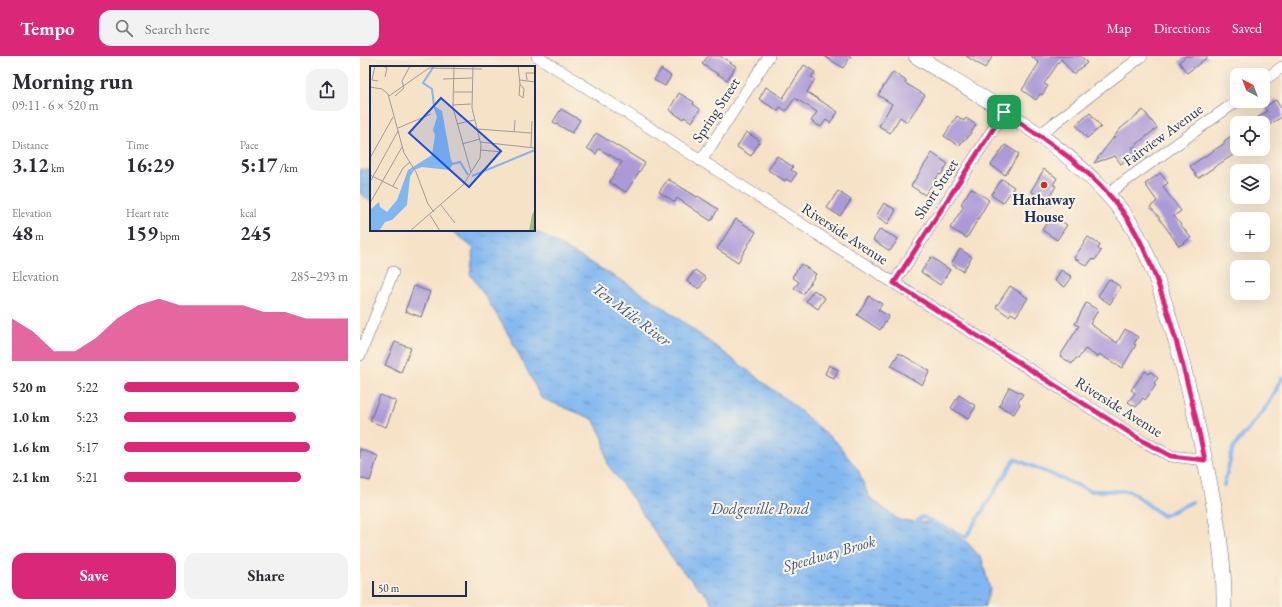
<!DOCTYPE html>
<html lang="en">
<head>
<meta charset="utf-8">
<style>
	:root { --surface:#fff; --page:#f2f2f3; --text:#2b2b33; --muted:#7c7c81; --accent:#db2777 }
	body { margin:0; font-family:"EB Garamond",serif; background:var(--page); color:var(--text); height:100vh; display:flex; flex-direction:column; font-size:15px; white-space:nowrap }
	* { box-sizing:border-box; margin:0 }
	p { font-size:13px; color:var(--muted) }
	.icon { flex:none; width:22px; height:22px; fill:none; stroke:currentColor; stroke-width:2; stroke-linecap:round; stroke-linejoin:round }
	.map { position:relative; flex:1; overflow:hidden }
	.sheet { display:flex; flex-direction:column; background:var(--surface); width:360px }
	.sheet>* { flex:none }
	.needle { width:26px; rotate:318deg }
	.controls { position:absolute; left:870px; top:12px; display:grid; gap:8px }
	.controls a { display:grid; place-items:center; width:40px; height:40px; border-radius:8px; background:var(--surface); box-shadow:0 4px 16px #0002; font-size:20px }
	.scale { position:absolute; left:12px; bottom:10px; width:95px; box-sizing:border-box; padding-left:4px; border:2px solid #1b2f5e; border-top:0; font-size:11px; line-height:14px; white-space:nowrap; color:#1b2f5e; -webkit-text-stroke:3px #fcf5e5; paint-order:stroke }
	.pin { position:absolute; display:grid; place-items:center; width:34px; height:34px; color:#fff; margin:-17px; border-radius:8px; box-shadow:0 2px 6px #0006 }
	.round { display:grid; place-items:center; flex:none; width:42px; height:42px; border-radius:12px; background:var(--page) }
	.summary { display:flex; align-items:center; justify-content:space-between; height:68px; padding:0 12px }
	h1 { font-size:22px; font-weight:700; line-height:30px }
	.figures { display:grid; grid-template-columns:repeat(3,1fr); gap:6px; height:68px; padding:4px 12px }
	.figures div { display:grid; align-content:center }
	.figures b { font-size:20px; font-weight:700 }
	.figures small { font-size:11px; font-weight:400 }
	.figures p { font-size:11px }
	.chart { height:112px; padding:8px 12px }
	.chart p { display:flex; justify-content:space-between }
	.chart svg { width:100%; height:72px; margin-top:4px; fill:var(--accent); opacity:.7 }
	.button { display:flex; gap:8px; margin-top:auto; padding:8px 12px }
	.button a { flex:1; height:46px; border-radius:12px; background:var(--accent); color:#fff; font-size:16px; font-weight:700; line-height:46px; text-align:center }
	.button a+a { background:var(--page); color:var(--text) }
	ul { padding:0 12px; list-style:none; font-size:13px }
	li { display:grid; grid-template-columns:64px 48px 1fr; align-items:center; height:30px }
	li i { height:10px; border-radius:5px; background:var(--accent) }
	header { display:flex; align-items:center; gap:24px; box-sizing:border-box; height:56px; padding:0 20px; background:var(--accent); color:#fff }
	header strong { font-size:19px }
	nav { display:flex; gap:22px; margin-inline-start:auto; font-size:14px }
	.search { width:280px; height:36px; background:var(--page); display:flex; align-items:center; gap:10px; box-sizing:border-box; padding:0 14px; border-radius:12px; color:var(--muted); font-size:15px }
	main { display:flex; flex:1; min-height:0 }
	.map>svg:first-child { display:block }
	.water { fill:url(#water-ripples); stroke:#4e73a7 }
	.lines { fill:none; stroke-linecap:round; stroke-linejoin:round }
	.stream { stroke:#81b7f0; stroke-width:4 }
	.building { fill:#aa9ad7 }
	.street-casing { stroke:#686e83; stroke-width:12 }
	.secondary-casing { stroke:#686e83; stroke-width:16 }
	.street { stroke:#fff; stroke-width:11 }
	.secondary { stroke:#fff; stroke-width:15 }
	.route-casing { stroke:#fff; stroke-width:8 }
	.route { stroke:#db2777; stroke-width:5 }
	.poi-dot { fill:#c8321e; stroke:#fcf5e5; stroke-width:1.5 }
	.labels { text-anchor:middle; stroke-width:4; stroke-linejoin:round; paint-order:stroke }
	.street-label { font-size:15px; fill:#1b2f5e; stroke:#fcf5e5 }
	.poi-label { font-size:15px; font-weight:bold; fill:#1b2f5e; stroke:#fcf5e5 }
	.water-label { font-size:16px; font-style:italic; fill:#3a588a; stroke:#fcf5e5 }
	.inset-river { fill:none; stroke:#81b7f0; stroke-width:2 }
	.inset-road { fill:none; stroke:#9e9a9d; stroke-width:1 }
	.view { fill:#1d4ed8; fill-opacity:0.15; stroke:#1d4ed8; stroke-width:2 }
	.inset-edge { fill:none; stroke:#1b2f5e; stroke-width:2 }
</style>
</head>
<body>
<header>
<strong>Tempo</strong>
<div class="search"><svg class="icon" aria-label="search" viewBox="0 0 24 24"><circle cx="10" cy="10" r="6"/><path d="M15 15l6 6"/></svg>Search here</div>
<nav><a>Map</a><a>Directions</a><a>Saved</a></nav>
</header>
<main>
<section class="sheet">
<div class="summary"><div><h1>Morning run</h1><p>09:11 · 6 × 520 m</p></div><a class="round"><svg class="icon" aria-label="share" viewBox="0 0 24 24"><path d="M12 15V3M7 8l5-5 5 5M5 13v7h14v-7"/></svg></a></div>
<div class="figures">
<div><p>Distance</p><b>3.12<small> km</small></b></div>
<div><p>Time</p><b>16:29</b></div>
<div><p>Pace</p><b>5:17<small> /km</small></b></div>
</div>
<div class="figures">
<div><p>Elevation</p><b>48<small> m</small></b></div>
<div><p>Heart rate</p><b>159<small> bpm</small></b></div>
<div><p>kcal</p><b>245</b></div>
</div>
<div class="chart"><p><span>Elevation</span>285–293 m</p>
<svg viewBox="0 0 160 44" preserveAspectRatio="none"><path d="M0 44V18L10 26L20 38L30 38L40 30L50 18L60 10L70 6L80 10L90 10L100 10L110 10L120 14L130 14L140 18L150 18L160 18V44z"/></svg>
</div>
<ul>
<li><b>520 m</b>5:22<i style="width:78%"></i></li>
<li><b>1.0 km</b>5:23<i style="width:77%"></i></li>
<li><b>1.6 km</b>5:17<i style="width:83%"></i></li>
<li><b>2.1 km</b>5:21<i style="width:79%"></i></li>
</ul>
<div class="button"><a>Save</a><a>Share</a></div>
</section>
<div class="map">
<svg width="922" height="551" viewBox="0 0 922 551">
	<defs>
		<pattern id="water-ripples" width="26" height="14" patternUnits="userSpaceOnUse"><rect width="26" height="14" fill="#81b7f0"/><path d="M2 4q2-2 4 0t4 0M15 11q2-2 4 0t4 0" fill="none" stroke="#6995c6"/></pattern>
	</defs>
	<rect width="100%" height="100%" fill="#fcf5e5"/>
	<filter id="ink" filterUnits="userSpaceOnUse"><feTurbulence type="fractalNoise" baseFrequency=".025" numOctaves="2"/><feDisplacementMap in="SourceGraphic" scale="8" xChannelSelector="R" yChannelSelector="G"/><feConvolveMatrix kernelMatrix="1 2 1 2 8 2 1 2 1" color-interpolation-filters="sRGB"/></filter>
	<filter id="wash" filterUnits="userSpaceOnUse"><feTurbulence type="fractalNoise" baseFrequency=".012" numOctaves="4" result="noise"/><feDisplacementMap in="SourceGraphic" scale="16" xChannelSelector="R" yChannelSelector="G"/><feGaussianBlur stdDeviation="0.9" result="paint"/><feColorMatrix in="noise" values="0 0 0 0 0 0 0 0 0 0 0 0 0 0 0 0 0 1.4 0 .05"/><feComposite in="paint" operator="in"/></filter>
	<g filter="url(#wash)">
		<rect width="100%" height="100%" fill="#f6e2c7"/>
		<!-- water -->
		<path class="water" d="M0,113L11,114V146L0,137Z
			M88,174H174L266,227L303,251L431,347L478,388L498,414L509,441L539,464L571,467L606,485L622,503L630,534L624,551H355L347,540L316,508L273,443L248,409L243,382L233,363L181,342C160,299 138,257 110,218L114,193L95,177Z"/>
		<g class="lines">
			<!-- stream -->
			<path class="stream" d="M864,429L873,392L908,349L922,322
				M554,468L562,461L606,481L655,403L731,435H770L803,460L832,446"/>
		</g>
		<g id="blocks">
			<!-- building -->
			<path class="building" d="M348,0H360L376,10L367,24L342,8Z
				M464,0H491L483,12Z
				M606,0H633L625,12Z
				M671,0H721L727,7L713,18L701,3L684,28L688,30L682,39L680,38L676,44L662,34L679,7Z
				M826,0H849L827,17L819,6Z
				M444,9L455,16L451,21L455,23L447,36L478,56L470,67L466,64L461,71L451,65L457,56L435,42L426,55L420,51L418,55L399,43L406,31L423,42Z
				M301,13L311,20L305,30L294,24Z
				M533,16L546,25L545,27L565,39L547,66L540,61L530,77L519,70L532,48L518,39Z
				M319,37L334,46L333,48L340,53L332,66L324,61L323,63L309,54Z
				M916,44L922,54V61L903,72V67H890L907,55L904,51Z
				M201,53L220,64L212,77L193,66Z
				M783,54L797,72L772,92L776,96L761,108L755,100L734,107L760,73Z
				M730,57L741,71L727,82L716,69Z
				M597,60L604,65L606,62L616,69L606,84L604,83L599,90L584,80Z
				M386,76L400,85L391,100L377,91Z
				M877,76V92L875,93H882L838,122L830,110L865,87L864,85Z
				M236,77L285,107L266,136L249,126L262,106L239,93L236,98L227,92Z
				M645,89L659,98L645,119L631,109Z
				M572,97L588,108L581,119L579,118L565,139L551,130Z
				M417,100L433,111L431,114L437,117L431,126L426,123L425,125L408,114Z
				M684,113L697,122L693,129L696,130L687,145L671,135Z
				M800,117L808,127L803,131L821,155L814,160L831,182L819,190L799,162V161L790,151L797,145L785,128Z
				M308,123L337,141L338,140L358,153L351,165L317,142L315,146L299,136Z
				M642,123L654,131L643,147L631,139Z
				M611,132L629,144L607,182L590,172L604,150L601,148Z
				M478,135L491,144L480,160L467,152Z
				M524,147L536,154L528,168L516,160Z
				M692,159L707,169L697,184L682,174Z
				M376,163L396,176L378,206L357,193Z
				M520,173L538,183L530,195L513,184Z
				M728,181L740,189L738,193L741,195L735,204L732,203L727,210L714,202Z
				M600,193L612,201L603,215L591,208Z
				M571,201L590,214L580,229L561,216Z
				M441,208L456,218L443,238L434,232L439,226L432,221Z
				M335,214L346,222L339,233L327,225Z
				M701,214L712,221L705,231L695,225Z
				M749,223L761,231L750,248L738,240Z
				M54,230L70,236L61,261L45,255Z
				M650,230L668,242L656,260L651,257L649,260L636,251Z
				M454,234L465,242L458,253L446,245Z
				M509,240L522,248L518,254L529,260L520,274L497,259Z
				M726,247L738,254L730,268L757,287L765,273L778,281L774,288L776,289L762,312L739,298L738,301L725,293L718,303L716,302L712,308L700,300L719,270L715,268Z
				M35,286L51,292L41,316L25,309Z
				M539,297L570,315L562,329L531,310Z
				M469,309L478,314L474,323L465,318Z
				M785,315L789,318L791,316L798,322L794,327L796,329L785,344L783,342L776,351L768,346L775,337L771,334Z
				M649,331L663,338L658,346L660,348L654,358L639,350Z
				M20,339L36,345L26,371L10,365Z
				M599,339L616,350L608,363L591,352Z
				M0,393L18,400L10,425L0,422Z"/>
		</g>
	</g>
	<g filter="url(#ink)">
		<use href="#blocks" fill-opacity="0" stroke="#686e83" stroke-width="1"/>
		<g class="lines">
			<defs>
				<path id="street" d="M177,0L781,384L811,400L845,404
					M903,25L922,11
					M679,79L782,0
					M341,105L409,0
					M747,138L877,45
					M534,227L644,56
					M0,299L33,216"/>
				<path id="secondary" d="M556,0C627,45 706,86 760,153C790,189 807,254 820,299C830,337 839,375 847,414C856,460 865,503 864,551"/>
			</defs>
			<!-- street casing -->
			<use href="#street" class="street-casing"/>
			<!-- secondary casing -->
			<use href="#secondary" class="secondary-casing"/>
			<!-- street -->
			<use href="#street" class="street"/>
			<!-- secondary -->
			<use href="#secondary" class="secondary"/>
		</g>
	</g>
	<g class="lines" filter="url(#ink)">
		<defs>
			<path id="route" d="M644,56C686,84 732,113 762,155C783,184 795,218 806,251C822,302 834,352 845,404L811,400L781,384L534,227Z"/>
		</defs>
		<!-- route casing -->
		<use href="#route" class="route-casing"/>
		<!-- route -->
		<use href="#route" class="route"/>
	</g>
	<!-- markers -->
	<circle class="poi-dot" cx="684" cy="129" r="4"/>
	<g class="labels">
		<!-- street labels -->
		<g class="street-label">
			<text transform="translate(356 54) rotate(-57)" y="5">Spring Street</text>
			<text transform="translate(803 79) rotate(-36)" y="5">Fairview Avenue</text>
			<text transform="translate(576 133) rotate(-57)" y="5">Short Street</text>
			<text transform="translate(485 178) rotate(33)" y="5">Riverside Avenue</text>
			<text transform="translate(759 351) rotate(32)" y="5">Riverside Avenue</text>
		</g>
		<!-- poi labels -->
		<g class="poi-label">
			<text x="684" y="149">Hathaway<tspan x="684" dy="17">House</tspan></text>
		</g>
		<!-- water labels -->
		<g class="water-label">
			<text transform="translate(272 258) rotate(37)" y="6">Ten Mile River</text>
			<text x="400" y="458">Dodgeville Pond</text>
			<text transform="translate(469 497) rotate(-16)" y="6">Speedway Brook</text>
		</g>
	</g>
	<!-- overview -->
	<g transform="translate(10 10)">
		<rect width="165" height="165" fill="#f6e2c7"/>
		<path d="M165,143V165H159L162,149Z" fill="#a0c169"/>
		<path d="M63,39L72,45L82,100L79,104L52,101L44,104L40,111L37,139L22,154L15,156L9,165H0V144L9,136L10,141L17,146L27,134L38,104L62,89L65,69L63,64L67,51Z" fill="#81b7f0"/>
		<path class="inset-river" d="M64,40L62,23L53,17L64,0M80,94L82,98L90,96L98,109M102,110L165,84"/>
		<path class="inset-road" d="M5,0L2,14L8,15M13,0L17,2L15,11M84,0L83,42L101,106M148,0L150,18L154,23L153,32L149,29L150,18M73,13L102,12M150,14L165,16M157,14L156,7H165M0,21L12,23L18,28L34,87L46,106L58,138L64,146M83,26H102M19,30L59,2L112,3M25,30L34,22L32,15L40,0M82,39L101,38M87,58L104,54M28,62L61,48M107,63L161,67M144,66L145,54M110,76L165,82M92,78L110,73M161,81L162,55M111,84L132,86M0,92L23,51M0,109L28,123M0,116L28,65M23,120L33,102L40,96M0,137L32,81M71,139L85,157M60,149L70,165M40,165L93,119L110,92L111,79L102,42L103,0"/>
		<path class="view" d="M71,32L131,85L99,121L39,67Z"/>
		<rect width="165" height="165" class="inset-edge"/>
	</g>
</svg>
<div class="controls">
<a><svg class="needle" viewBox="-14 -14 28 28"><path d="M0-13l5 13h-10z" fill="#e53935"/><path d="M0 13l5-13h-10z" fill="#7c7c81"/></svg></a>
<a><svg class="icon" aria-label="locate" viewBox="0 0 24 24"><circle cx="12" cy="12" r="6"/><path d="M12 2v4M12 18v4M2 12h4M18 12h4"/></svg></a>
<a><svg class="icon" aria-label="layers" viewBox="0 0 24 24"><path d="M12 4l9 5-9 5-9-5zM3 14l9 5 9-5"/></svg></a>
<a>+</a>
<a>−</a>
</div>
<div class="scale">50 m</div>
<div class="pin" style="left:644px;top:56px;background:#1e9e55"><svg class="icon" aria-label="arrive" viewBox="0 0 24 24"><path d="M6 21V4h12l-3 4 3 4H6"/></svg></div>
</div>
</main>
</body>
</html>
